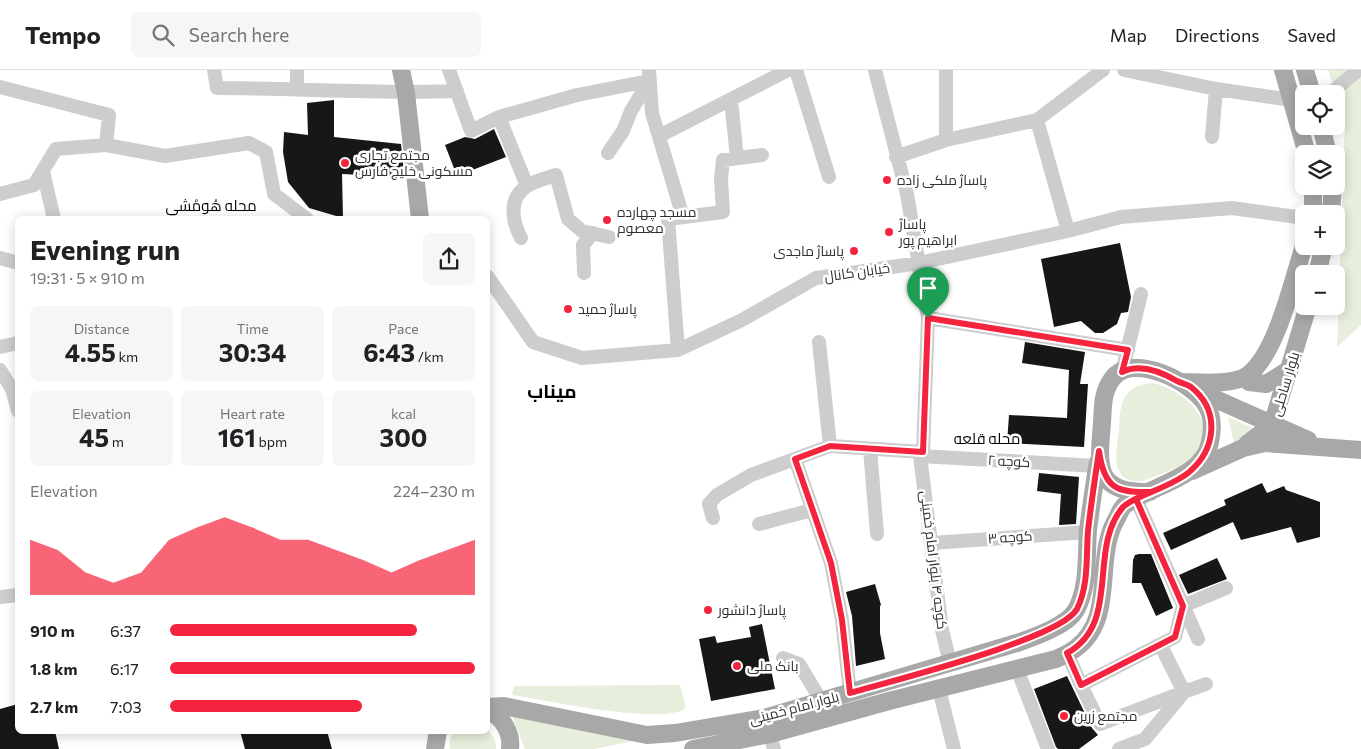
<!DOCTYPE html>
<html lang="en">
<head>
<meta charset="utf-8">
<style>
	:root { --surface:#fff; --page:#f6f6f6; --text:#202124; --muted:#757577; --line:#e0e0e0; --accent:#f5243e }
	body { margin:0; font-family:Commissioner,Cairo,sans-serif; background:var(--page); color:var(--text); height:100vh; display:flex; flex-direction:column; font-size:19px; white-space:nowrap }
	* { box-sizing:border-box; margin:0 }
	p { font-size:16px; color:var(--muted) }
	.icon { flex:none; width:28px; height:28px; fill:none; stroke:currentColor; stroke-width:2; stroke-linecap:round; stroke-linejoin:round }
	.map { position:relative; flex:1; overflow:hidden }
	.details { position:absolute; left:15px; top:146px; width:475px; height:518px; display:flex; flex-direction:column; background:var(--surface); border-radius:8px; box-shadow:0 2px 12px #0003 }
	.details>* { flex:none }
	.tools { position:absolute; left:1295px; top:15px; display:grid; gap:10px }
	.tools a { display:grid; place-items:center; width:50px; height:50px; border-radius:8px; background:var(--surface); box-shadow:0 2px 12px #0003; font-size:25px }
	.pin { position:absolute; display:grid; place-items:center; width:42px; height:42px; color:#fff; margin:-51px -21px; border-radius:50% 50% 50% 0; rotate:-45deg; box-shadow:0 0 5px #0007 }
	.pin .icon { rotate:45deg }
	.round { display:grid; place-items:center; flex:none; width:52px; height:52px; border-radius:8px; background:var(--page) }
	.head { display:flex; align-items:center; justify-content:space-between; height:85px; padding:0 15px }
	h1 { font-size:28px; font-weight:700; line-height:38px }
	.stats { display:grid; grid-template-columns:repeat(3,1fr); gap:8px; height:85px; padding:5px 15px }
	.stats div { display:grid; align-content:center; border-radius:8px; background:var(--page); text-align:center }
	.stats b { font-size:25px; font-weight:700 }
	.stats small { font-size:14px; font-weight:400 }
	.stats p { font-size:14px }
	.chart { height:140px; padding:10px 15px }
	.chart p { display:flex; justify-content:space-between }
	.chart svg { width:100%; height:90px; margin-top:5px; fill:var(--accent); opacity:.7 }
	ul { padding:0 15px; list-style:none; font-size:16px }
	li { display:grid; grid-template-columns:80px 60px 1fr; align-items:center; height:38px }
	li i { height:12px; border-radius:6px; background:var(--accent) }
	header { display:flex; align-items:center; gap:30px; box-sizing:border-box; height:70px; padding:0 25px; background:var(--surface); border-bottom:1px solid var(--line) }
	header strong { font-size:24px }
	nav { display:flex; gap:28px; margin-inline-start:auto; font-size:18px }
	.search { width:350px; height:45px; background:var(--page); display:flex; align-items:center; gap:12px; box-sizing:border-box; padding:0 18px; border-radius:8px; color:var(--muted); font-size:19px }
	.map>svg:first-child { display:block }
	.green { fill:#e7eedc }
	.building { fill:#171717 }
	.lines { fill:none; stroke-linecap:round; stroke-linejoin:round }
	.minor { stroke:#cdcdcd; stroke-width:14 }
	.major { stroke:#a8a8a8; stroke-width:18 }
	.route-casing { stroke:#fff; stroke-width:10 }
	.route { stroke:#f5243e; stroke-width:6 }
	.poi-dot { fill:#f5243e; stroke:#fff; stroke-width:2 }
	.labels { text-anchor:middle; stroke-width:5; stroke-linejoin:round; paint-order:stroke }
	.poi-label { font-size:14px; fill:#303030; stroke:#fff; text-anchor:start }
	.street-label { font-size:14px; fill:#303030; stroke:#fff }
	.neighbourhood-label { font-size:15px; fill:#000; stroke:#fff }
	.district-label { font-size:19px; font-weight:bold; fill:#000; stroke:#fff }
</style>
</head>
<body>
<header>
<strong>Tempo</strong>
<div class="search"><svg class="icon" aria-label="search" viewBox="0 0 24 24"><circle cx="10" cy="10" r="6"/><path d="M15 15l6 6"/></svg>Search here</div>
<nav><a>Map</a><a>Directions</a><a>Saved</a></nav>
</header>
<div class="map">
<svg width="1361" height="679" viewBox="0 0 1361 679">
	<rect width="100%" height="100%" fill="#fff"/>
	<!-- green -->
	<path class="green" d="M1328,0H1361V255L1337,277L1345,49Z
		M1153,313C1185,320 1225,357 1193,388C1184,397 1156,405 1143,411C1109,414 1116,383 1119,360C1120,348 1119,332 1128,323C1135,315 1144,314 1153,313Z
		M1228,347L1257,360L1234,373Z
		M680,615L686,638C663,656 546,630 512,625L514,616Z
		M511,643L634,671L594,679H525Z
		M488,660L495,670L496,679H450C446,650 477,667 488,660Z"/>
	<!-- building -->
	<path class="building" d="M334,30V67L401,74L404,101L403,107L342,104L343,148L309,138L288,112L283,82L284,62L308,65L307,33Z
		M494,59L506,87L457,106L445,75L465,67L475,69Z
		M1120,173L1131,227L1128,242L1121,243L1117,254L1103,263H1095L1081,251L1054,257L1041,189Z
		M1025,272L1085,282L1080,314H1088L1084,377L1007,373L1009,345L1067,348L1069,300L1022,293Z
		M1039,403L1079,407L1076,454L1059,455L1061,424L1037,421Z
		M1262,413L1267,423L1284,416L1286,420L1320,432V467L1297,473L1291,457L1241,470L1233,452L1171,480L1163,463L1226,435L1224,430Z
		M1139,484H1151L1173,538L1156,546L1141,513H1132L1133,490L1135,485Z
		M1217,488L1227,509L1188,524L1179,505Z
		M875,514L881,535L880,536V563L885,589L856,596L852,546L846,522Z
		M762,554L775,619L711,631L699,569L715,566L717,573L751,567L749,557Z
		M1067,606L1092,658L1098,665L1079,679H1058L1056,677L1034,619Z
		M18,634V661H55L59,679H0V639Z
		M240,661H327L332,679H245Z"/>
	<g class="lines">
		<!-- minor -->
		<path class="minor" d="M214,0L217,18C297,18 377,24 457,21
			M297,0V18
			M449,0L471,61L499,47L527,116
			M649,0L652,43L683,147
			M796,0L829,107
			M875,0L907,124L928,248L923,382L920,386
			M946,0V70L1037,50L1068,161
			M1124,0L1216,19L1292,30
			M0,17L109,45L106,75L165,86L249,73L266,82L274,124L307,149
			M1330,24L1358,0
			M731,30L737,88
			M499,47L577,25L649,11
			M1037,50L1103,0
			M659,66L788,0
			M1212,67L1216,19
			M608,83L623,61L631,41L649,11
			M896,87L946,70
			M43,101L54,149
			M0,124L34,115L56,79L106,75
			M521,168C512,151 508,128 527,116C535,111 547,108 556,105L568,149L582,161L609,167
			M0,188L18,193
			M584,203L583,175L593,163
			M488,207L533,272L582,288L678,280L742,250L816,208L919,193L1068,161L1121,147L1232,138L1304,148
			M928,248L1128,280
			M819,272L830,376
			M0,277L18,273
			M678,280L668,149L723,142L721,109L723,90L762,85
			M0,300L12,319L18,341
			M1122,302L1141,224
			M870,379L877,464
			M920,386L942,560L950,593
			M920,386L1097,396
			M795,389L831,493L842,550L850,623
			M1136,429L1198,569
			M713,448L709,434L717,425L751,405L830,376L923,382
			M759,454L812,440
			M932,473L1088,462
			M0,527L18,525
			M1067,583L1081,615L1087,612L1175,567L1183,536L1226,518
			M783,588L799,594L822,632
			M1017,599L1048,679
			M1081,615L1100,654L1184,622L1161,576
			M939,619L954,679
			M770,664L774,679
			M1119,679L1145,669L1184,622L1206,614"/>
		<!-- major -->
		<path class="major" d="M401,0L406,23L420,149
			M1283,0L1307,84
			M1305,0L1312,24
			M1321,56L1328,84
			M1313,116V144
			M1331,144L1333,116
			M1317,204L1324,176
			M1247,306L1249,312L1266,314L1290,299
			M1180,312C1197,312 1233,316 1248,305C1277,283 1292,212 1304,176
			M1195,320L1308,370
			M1247,374L1272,355L1308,236
			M1192,401L1243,378L1265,373L1361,380
			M488,637L504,636L647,665L675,663L764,648L1017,573C1034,567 1067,556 1076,540C1089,517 1086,486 1088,460C1091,437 1094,415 1098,392
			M488,641C503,647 512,663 510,679
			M435,679L438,661
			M693,679L770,664L889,631L1056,589C1062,586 1070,583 1076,578C1117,548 1093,487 1117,448C1119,444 1121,438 1125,435C1149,416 1204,408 1210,372C1213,359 1213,346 1206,335C1192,312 1132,281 1112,309C1102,323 1103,337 1102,353C1098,398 1095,423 1150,422"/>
	</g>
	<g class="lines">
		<defs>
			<path id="route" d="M928,248L923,382L830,376L795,389L831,493L842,550L850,623C890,611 1061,569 1077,539C1089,515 1086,486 1088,461C1091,434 1095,408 1099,381C1104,417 1115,423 1150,422C1142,426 1129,431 1123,437C1087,479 1122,553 1067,583L1081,615L1175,567L1183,536L1136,429C1152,421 1174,414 1188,403C1216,380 1221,341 1191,317C1187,314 1181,313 1177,311C1160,301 1140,293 1122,302L1128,280L928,248"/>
		</defs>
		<!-- route casing -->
		<use href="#route" class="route-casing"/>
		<!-- route -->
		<use href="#route" class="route"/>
	</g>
	<!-- markers -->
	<g class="poi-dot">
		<circle cx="345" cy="93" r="5"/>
		<circle cx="887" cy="110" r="5"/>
		<circle cx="607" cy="150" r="5"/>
		<circle cx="889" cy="162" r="5"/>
		<circle cx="854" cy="181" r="5"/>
		<circle cx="568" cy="239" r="5"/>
		<circle cx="708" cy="540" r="5"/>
		<circle cx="737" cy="596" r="5"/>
		<circle cx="1064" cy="646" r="5"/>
	</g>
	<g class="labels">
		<!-- poi labels -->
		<g class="poi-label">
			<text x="355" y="90">مجتمع تجاری<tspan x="355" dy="16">مسکونی خلیج فارس</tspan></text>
			<text x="897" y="115">پاساژ ملکی زاده</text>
			<text x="617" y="147">مسجد چهارده<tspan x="617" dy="16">معصوم</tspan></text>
			<text x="899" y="159">پاساژ<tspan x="899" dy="16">ابراهیم پور</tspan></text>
			<text x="844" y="186" text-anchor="end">پاساژ ماجدی</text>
			<text x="578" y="244">پاساژ حمید</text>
			<text x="718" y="545">پاساژ دانشور</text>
			<text x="747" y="601">بانک ملی</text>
			<text x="1074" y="651">مجتمع زرین</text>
		</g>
		<!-- street labels -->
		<g class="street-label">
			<text transform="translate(857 202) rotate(-8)" y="5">خیابان کانال</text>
			<text transform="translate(1285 314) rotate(-73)" y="5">بلوار ساحلی</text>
			<text transform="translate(1009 391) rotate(3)" y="5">کوچه ۲</text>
			<text transform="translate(1010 467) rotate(-4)" y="5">کوچه ۳</text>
			<text transform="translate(934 490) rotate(83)" y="5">کوچه ۴ بلوار امام خمینی</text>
			<text transform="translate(794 638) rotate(-15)" y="5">بلوار امام خمینی</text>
		</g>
		<!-- neighbourhood labels -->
		<g class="neighbourhood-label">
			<text x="211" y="141">محله هُومُشی</text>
			<text x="987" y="374">محله قلعه</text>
		</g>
		<!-- district labels -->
		<g class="district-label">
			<text x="552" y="328">میناب</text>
		</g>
	</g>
</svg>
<div class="tools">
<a><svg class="icon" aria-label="locate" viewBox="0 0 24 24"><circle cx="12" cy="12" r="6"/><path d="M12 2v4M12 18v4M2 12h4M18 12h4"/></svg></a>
<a><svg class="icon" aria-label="layers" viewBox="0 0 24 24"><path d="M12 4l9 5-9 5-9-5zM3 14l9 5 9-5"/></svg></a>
<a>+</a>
<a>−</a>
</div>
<div class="pin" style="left:928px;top:248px;background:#1e9e55"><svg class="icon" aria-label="arrive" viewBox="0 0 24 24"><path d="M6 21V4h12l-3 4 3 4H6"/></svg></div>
<section class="details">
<div class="head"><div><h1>Evening run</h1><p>19:31 · 5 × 910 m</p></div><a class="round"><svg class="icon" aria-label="share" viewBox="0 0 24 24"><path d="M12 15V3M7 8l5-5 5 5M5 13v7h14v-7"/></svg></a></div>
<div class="stats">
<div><p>Distance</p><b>4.55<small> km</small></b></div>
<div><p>Time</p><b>30:34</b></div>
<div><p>Pace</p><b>6:43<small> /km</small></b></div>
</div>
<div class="stats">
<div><p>Elevation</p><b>45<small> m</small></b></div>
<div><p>Heart rate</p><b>161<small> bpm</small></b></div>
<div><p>kcal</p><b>300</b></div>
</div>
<div class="chart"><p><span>Elevation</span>224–230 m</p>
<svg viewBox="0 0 160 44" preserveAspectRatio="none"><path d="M0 44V17L10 22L20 33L30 38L40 33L50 17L60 11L70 6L80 11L90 17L100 17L110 22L120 27L130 33L140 27L150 22L160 17V44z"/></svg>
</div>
<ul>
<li><b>910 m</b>6:37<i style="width:81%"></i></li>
<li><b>1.8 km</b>6:17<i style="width:100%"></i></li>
<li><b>2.7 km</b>7:03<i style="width:63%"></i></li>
</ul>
</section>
</div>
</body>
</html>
